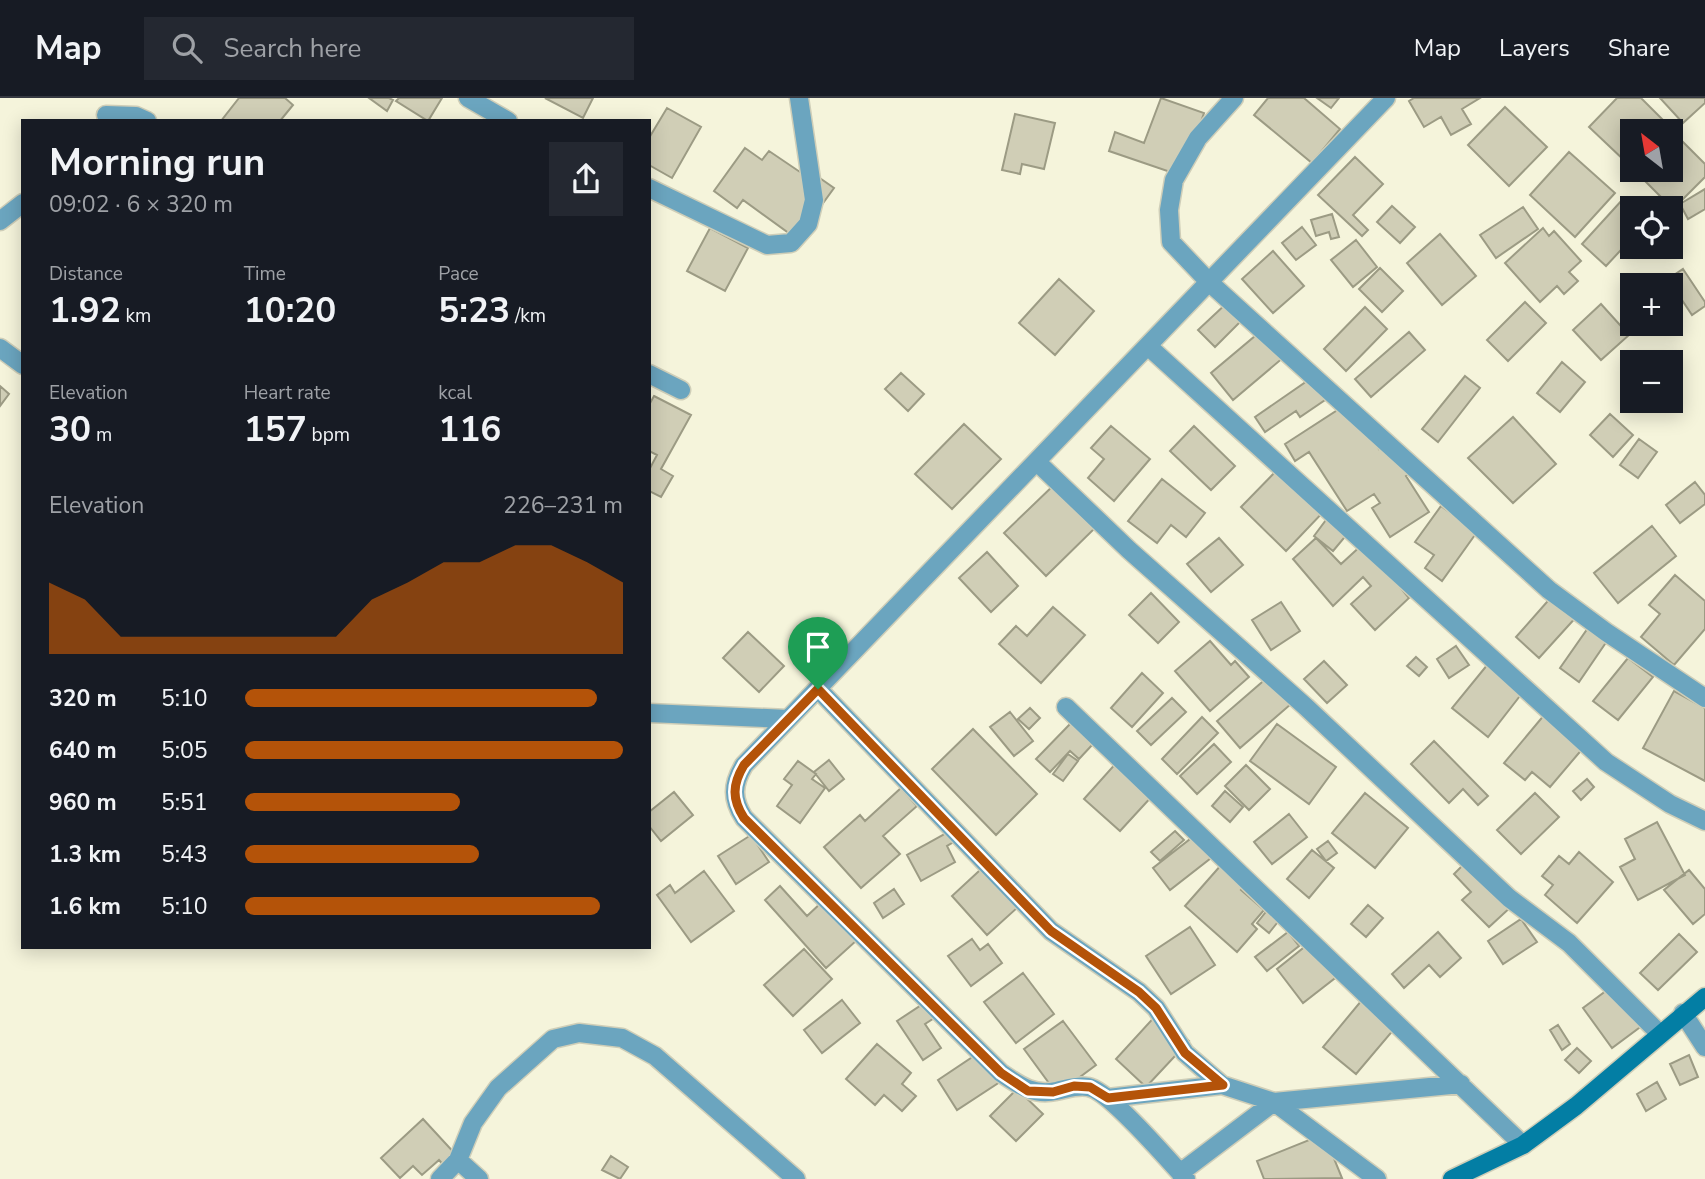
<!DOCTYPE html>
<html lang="en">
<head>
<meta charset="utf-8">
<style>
	:root { --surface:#171b24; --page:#242831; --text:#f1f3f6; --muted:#9ea1a6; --line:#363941; --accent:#b45309 }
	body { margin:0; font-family:"Nunito Sans",sans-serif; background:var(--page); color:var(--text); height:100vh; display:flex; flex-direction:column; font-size:26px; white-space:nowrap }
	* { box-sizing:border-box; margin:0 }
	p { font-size:23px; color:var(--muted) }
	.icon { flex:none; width:38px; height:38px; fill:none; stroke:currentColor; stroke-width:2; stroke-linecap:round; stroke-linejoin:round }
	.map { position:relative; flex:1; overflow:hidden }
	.sheet { position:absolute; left:21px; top:21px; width:630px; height:830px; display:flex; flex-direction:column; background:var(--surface); border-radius:0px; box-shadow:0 4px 18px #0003 }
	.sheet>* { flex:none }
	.needle { width:46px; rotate:329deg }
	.fabs { position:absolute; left:1620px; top:21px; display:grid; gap:14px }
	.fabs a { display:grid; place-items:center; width:63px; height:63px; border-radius:0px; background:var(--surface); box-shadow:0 4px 18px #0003; font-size:35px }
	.pin { position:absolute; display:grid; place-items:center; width:60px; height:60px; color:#fff; margin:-72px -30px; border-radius:50% 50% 50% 0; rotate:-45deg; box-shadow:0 0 7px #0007 }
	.pin .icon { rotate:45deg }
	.round { display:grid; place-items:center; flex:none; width:74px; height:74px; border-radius:0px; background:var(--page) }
	.summary { display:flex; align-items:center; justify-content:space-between; height:119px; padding:0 28px }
	h1 { font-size:38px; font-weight:700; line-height:52px }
	.figures { display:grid; grid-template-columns:repeat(3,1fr); gap:10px; height:119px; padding:7px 28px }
	.figures div { display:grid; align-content:center }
	.figures b { font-size:35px; font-weight:700 }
	.figures small { font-size:19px; font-weight:400 }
	.figures p { font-size:19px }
	.chart { height:196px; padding:14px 28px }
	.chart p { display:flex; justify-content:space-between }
	.chart svg { width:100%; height:126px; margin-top:7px; fill:var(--accent); opacity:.7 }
	ul { padding:0 28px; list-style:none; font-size:23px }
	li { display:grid; grid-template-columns:112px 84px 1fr; align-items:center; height:52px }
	li i { height:18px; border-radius:9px; background:var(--accent) }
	header { display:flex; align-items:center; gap:42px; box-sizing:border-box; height:98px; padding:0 35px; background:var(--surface); border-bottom:2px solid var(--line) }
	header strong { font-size:33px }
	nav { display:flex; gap:38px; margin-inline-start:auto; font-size:24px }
	.search { width:490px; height:63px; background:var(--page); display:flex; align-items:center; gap:18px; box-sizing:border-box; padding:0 24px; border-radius:0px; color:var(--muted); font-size:26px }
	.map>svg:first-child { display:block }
	.building { fill:#d0ceb6; stroke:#9c9b84; stroke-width:2 }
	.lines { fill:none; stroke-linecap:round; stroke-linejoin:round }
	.street-casing { stroke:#cfceb8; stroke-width:21 }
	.secondary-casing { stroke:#cfceb8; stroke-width:21 }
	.street { stroke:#6ba5bf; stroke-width:18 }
	.secondary { stroke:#037ea4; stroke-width:18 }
	.route-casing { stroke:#fff; stroke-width:14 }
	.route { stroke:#b45309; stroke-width:9 }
</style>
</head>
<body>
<header>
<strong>Map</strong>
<div class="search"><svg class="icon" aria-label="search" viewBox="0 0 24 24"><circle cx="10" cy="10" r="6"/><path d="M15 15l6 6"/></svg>Search here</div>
<nav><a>Map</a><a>Layers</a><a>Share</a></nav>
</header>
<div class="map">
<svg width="1705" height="1081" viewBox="0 0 1705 1081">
	<rect width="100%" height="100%" fill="#f5f4db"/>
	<!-- building -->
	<path class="building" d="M239,0H285L293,7L280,23H221Z
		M369,0H389L393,2L387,13Z
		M399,0H442L428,23L396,3Z
		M545,0H593L583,20Z
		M1161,0L1204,15L1182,78L1109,53L1115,34L1144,45Z
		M1268,0H1304L1340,31L1312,65L1254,17Z
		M1317,0H1339L1331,10Z
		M1414,0H1480L1462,11L1471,26L1451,37L1441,19L1424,29L1409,3Z
		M1617,0H1641L1665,24L1656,33H1633V57L1626,64L1589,29Z
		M1660,0H1705V5L1683,25Z
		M1505,9L1547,49L1509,88L1468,47Z
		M667,10L701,29L672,80L649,67V40Z
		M1015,16L1055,25L1044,71L1022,66L1020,76L1002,72Z
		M1671,32L1705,66V79L1673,111L1634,72H1671Z
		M745,50L762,62L769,53L800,74L804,69L834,90L797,141L743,102L737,110L714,93Z
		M1569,54L1615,95L1575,139L1530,97Z
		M1355,59L1383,86L1353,117L1368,132L1362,138L1318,97Z
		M1705,91V111L1688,121L1680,106Z
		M1623,101L1633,111V139L1606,168L1582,146Z
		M1392,108L1415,129L1400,145L1377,124Z
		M1523,109L1538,131L1496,160L1480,137Z
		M1332,116L1339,139L1331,141L1329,134L1316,138L1311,122Z
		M1302,129L1316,147L1296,162L1282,145Z
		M710,130L748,150L725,193L687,173Z
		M1543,130L1549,138L1554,133L1581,163L1569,174L1578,183L1564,196L1557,188L1540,204L1505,165Z
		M1440,136L1476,178L1442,207L1407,165Z
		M1356,142L1377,169L1353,189L1331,162Z
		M1273,153L1304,188L1273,215L1242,181Z
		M1380,170L1403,193L1382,214L1359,191Z
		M1683,171L1705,204V208L1692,217L1668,181Z
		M1059,181L1094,213L1055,257L1019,225Z
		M1228,204L1244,220L1215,249L1198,232Z
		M1525,204L1546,225L1508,263L1487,242Z
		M1601,206L1629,237L1601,262L1573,232Z
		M1365,209L1387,231L1346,273L1324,251Z
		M1261,233L1284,259L1233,302L1211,275Z
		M1409,234L1425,252L1371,299L1355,281Z
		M1562,264L1585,284L1560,314L1537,295Z
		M901,275L924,296L908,313L885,291Z
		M1465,278L1480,290L1438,344L1422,331Z
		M1313,279L1328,300L1300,319L1296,313L1265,334L1255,319Z
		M0,288L9,296L0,308Z
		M654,298L691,317L661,371L673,378L661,399L649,393V372L657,357L649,353V307Z
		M1350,304L1379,351L1394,341L1414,373L1406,378L1429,414L1390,439L1372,410L1380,405L1374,396L1347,413L1309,354L1295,363L1285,346Z
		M1610,316L1633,337L1613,359L1590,337Z
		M1513,319L1556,366L1513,405L1468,360Z
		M964,326L1001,361L952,411L915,376Z
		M1111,328L1150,361L1114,403L1088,380L1104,361L1091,350Z
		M1194,328L1235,368L1211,392L1170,353Z
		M1639,341L1657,354L1638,380L1620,367Z
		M1282,367L1327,410L1286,453L1241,409Z
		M1162,381L1205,415L1186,439L1171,427L1157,445L1128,423Z
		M1695,384L1705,397V406L1680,425L1666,407Z
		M1056,385L1097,428L1046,478L1004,435Z
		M1441,408L1477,434L1442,483L1425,470L1434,457L1415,444Z
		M1329,418L1349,434L1333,453L1314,438Z
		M1652,428L1676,458L1618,505L1594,475Z
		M1219,440L1243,467L1211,494L1187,466Z
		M1316,440L1341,466L1364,445L1409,500L1375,532L1351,506L1371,488L1363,479L1333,508L1293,461Z
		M987,454L1018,488L991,514L959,480Z
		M1675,477L1705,503V531L1674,567L1641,539L1660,516L1649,507Z
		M1151,495L1179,524L1158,545L1129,517Z
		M1554,496L1578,517L1539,560L1516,539Z
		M1281,504L1300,533L1271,552L1252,522Z
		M1053,509L1085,537L1041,585L999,546L1016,528L1027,538Z
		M1588,530L1607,543L1579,584L1560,570Z
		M748,534L784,568L759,594L723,560Z
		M1210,543L1231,567L1235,563L1249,579L1210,613L1175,573Z
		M1456,548L1469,567L1449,580L1437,561Z
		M1416,559L1427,569L1419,578L1407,568Z
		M1628,560L1653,579L1618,622L1593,603Z
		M1324,563L1347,587L1327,605L1304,581Z
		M1488,566L1523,594L1488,639L1452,610Z
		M1142,575L1163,595L1132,629L1111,610Z
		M1268,579L1291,606L1240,650L1217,623Z
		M1674,593L1705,610V683L1643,650Z
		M1172,600L1186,614L1151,647L1137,633Z
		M1030,610L1040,620L1029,631L1018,621Z
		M1010,614L1033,643L1014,658L990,629Z
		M1545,616L1584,649L1550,689L1532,674L1525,682L1504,665Z
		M1202,619L1218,635L1177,676L1162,661Z
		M1071,625L1093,646L1079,661L1070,653L1050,674L1036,661Z
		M1277,626L1336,669L1309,706L1250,663Z
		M973,631L1037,696L996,737L932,671Z
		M1434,643L1488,698L1478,707L1463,691L1449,705L1411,666Z
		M1214,646L1231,664L1197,696L1180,678Z
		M1068,656L1078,663L1063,683L1053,676Z
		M829,662L844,681L829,693L814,674Z
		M798,663L816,676L812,681L825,690L800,725L777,708L792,687L784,681Z
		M1118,663L1154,696L1120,733L1084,701Z
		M1246,667L1270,691L1249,712L1225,688Z
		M1587,681L1594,689L1581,702L1573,693Z
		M901,690L917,708L883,738L900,756L861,790L824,749L860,717L865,723Z
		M1225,693L1243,709L1230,724L1212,708Z
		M674,694L693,717L661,743L649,728V714Z
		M1365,695L1408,730L1375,770L1332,735Z
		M1535,695L1559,719L1521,756L1497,732Z
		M1289,716L1307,739L1272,766L1254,744Z
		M1657,724L1685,777L1638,802L1620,769L1635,761L1625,741Z
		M952,732L957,742L947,748L955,764L921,783L907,757Z
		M1175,733L1184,742L1160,763L1151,754Z
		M751,737L769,764L736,786L718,758Z
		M1194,738L1211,760L1170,792L1153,770Z
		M1328,743L1337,755L1326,763L1317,751Z
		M1312,752L1334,770L1309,800L1287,781Z
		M1579,754L1613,784L1577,825L1545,797L1553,787L1542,778L1559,758L1569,766Z
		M992,761L1028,800L987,837L952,798Z
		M1469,761L1513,807L1489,829L1462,802L1471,794L1454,776Z
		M1222,766L1246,787L1241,792L1264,812L1252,826L1257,831L1237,854L1185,808Z
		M1689,772L1705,791V816L1693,826L1664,792Z
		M704,773L734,813L691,844L657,797L670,787L675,795Z
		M780,788L807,818L822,804L857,842L826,870L765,802Z
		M894,791L904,806L883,820L874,805Z
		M1368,807L1383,820L1366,839L1351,826Z
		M1269,810L1281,820L1269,835L1257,825Z
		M1521,821L1537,844L1503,866L1488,843Z
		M1190,829L1215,867L1171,896L1146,858Z
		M1288,834L1299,848L1267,873L1255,859Z
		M1438,834L1461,860L1440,879L1429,867L1404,890L1392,876Z
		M1679,836L1697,854L1658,892L1640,875Z
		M972,841L980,852L988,846L1002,865L971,888L948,858Z
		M1312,843L1339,877L1303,905L1277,871Z
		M804,851L832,881L793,918L764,887Z
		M1023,875L1054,916L1016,945L984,904Z
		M1618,884L1647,924L1612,950L1583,910Z
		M1367,896L1401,923L1356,976L1323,949Z
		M842,902L860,925L822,955L804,932Z
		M929,902L939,917L925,926L941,950L923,962L897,923Z
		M1159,914L1189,943L1146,989L1116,961Z
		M1063,923L1096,967L1057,996L1024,951Z
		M1558,927L1570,946L1562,952L1550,932Z
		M877,946L911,975L902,986L916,998L902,1013L884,997L875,1007L846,981Z
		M986,950L1006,980L957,1012L938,982Z
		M1577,950L1591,963L1579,975L1565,962Z
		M1689,957L1698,979L1680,987L1670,966Z
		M1657,984L1666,1001L1646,1013L1637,996Z
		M1017,991L1043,1016L1016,1043L990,1018Z
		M423,1021L458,1059L446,1070L439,1062L422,1077L413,1068L400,1080L381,1060Z
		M1324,1036L1342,1080L1264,1081L1257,1063Z
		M611,1058L628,1069L620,1081L602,1072Z"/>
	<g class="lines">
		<defs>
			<path id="street" d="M468,0L508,23
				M1234,0L1198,40L1174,82L1169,112L1171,144L1210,185L1549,492L1606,534L1705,600
				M106,17L136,18L147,23
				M649,90L767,147L791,145L808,126L814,102L799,0
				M0,123L23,105
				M1149,249L1606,664L1670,706L1705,723
				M0,250L23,267
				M649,276L681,292
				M1038,365L1129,452L1306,609L1509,800L1569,845L1659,935
				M818,591L1051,833L1139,894L1156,910L1185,955L1222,987L1274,1004L1377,1081
				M1066,609L1523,1047
				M649,615L788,621
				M1683,915L1705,949
				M1108,1000L1222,987
				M458,1062L473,1025L498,990L553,941L579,935L622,940L655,958L796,1081
				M1180,1075L1274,1004L1461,986
				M440,1081L458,1062L479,1081
				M1186,1081C1168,1062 1109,992 1088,989C1076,987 1067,991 1056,993C1033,998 1019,987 1001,975L744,720C732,701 732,687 744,667L1386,0"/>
			<path id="secondary" d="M1452,1081L1523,1047L1576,1008L1705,899"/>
		</defs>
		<!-- street casing -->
		<use href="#street" class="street-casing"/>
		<!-- secondary casing -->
		<use href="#secondary" class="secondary-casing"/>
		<!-- street -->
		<use href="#street" class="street"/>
		<!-- secondary -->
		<use href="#secondary" class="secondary"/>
	</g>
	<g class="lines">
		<defs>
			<path id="route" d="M818,591L1051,833L1139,894L1156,910L1185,955L1223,987L1108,1000L1090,989L1074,988L1053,994L1028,993L1001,975L744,720C732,701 732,687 744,667Z"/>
		</defs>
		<!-- route casing -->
		<use href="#route" class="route-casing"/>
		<!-- route -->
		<use href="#route" class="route"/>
	</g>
</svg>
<div class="fabs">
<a><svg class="needle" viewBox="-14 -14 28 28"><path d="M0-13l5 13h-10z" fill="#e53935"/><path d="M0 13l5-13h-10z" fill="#9ea1a6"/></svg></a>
<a><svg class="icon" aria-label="locate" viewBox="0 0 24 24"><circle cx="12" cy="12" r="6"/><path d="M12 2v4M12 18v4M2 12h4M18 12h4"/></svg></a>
<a>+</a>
<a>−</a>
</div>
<div class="pin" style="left:818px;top:591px;background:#1e9e55"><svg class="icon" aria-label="arrive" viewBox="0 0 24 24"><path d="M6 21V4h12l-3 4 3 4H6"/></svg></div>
<section class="sheet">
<div class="summary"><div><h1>Morning run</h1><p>09:02 · 6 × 320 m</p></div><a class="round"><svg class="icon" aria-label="share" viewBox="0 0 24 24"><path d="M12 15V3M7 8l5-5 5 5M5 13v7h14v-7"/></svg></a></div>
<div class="figures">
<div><p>Distance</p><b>1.92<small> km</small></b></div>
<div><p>Time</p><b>10:20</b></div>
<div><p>Pace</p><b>5:23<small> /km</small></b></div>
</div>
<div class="figures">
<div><p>Elevation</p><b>30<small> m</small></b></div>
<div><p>Heart rate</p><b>157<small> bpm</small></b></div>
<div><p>kcal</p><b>116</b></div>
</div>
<div class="chart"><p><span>Elevation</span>226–231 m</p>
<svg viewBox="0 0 160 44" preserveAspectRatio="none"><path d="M0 44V19L10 25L20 38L30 38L40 38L50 38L60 38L70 38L80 38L90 25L100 19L110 12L120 12L130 6L140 6L150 12L160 19V44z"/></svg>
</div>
<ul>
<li><b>320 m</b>5:10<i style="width:93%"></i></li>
<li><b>640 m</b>5:05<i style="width:100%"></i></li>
<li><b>960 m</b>5:51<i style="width:57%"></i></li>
<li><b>1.3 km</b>5:43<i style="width:62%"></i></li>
<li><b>1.6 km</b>5:10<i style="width:94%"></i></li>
</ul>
</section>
</div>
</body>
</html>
